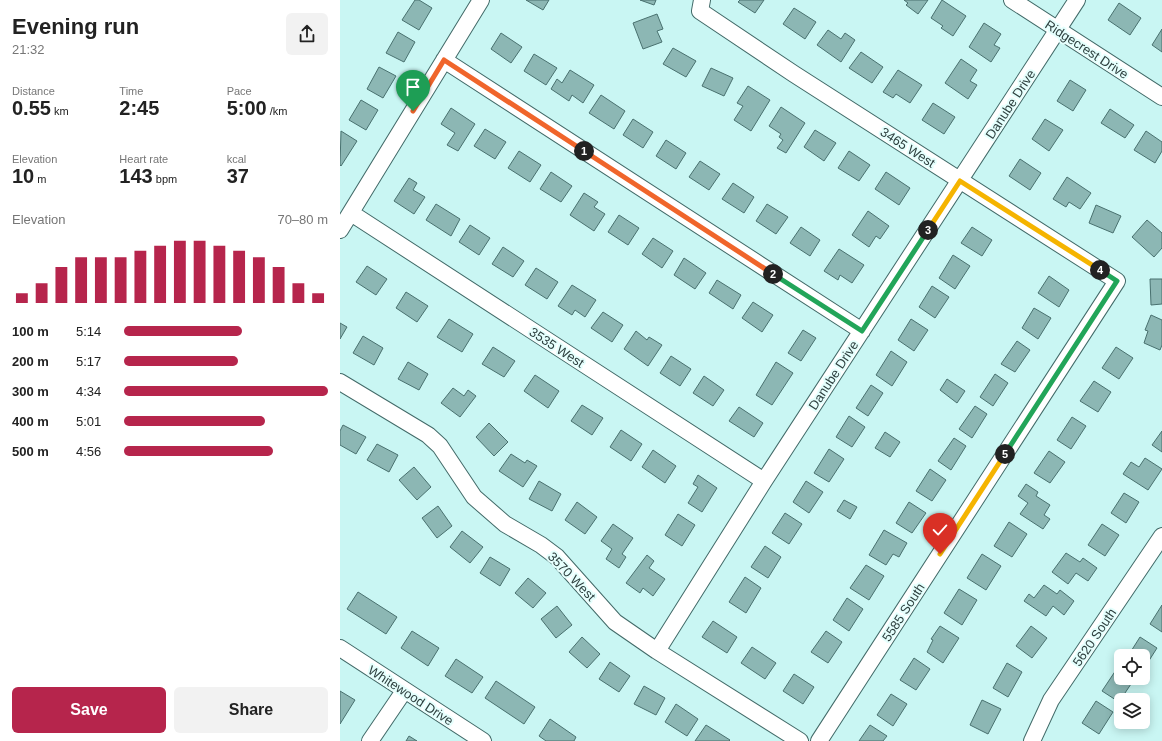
<!DOCTYPE html>
<html lang="en">
<head>
<meta charset="utf-8">
<style>
	:root { --surface:#fff; --page:#f2f2f2; --text:#222; --muted:#767676; --accent:#b6254c }
	body { margin:0; font-family:Helvetica,sans-serif; background:var(--page); color:var(--text); height:100vh; display:flex; flex-direction:column; font-size:15px; white-space:nowrap }
	* { box-sizing:border-box; margin:0 }
	p { font-size:13px; color:var(--muted) }
	.icon { flex:none; width:22px; height:22px; fill:none; stroke:currentColor; stroke-width:2; stroke-linecap:round; stroke-linejoin:round }
	.map { position:relative; flex:1; overflow:hidden }
	.drawer { display:flex; flex-direction:column; background:var(--surface); width:340px }
	.drawer>* { flex:none }
	.buttons { position:absolute; left:774px; top:649px; display:grid; gap:8px }
	.buttons a { display:grid; place-items:center; width:36px; height:36px; border-radius:6px; background:var(--surface); box-shadow:0 2px 10px #0003; font-size:20px }
	.pin { position:absolute; display:grid; place-items:center; width:34px; height:34px; color:#fff; margin:-41px -17px; border-radius:50% 50% 50% 0; rotate:-45deg; box-shadow:0 0 4px #0007 }
	.pin .icon { rotate:45deg }
	.km { position:absolute; width:20px; height:20px; margin:-10px; border-radius:50%; background:#222; color:#fff; font-size:11px; line-height:20px; text-align:center }
	.round { display:grid; place-items:center; flex:none; width:42px; height:42px; border-radius:6px; background:var(--page) }
	.head { display:flex; align-items:center; justify-content:space-between; height:68px; padding:0 12px }
	h1 { font-size:22px; font-weight:600; line-height:30px }
	.metrics { display:grid; grid-template-columns:repeat(3,1fr); gap:6px; height:68px; padding:4px 12px }
	.metrics div { display:grid; align-content:center }
	.metrics b { font-size:20px; font-weight:600 }
	.metrics small { font-size:11px; font-weight:400 }
	.metrics p { font-size:11px }
	.chart { height:112px; padding:8px 12px }
	.chart p { display:flex; justify-content:space-between }
	.chart svg { width:100%; height:72px; margin-top:4px; stroke:var(--accent); stroke-width:6 }
	.primary-button { display:flex; gap:8px; margin-top:auto; padding:8px 12px }
	.primary-button a { flex:1; height:46px; border-radius:6px; background:var(--accent); color:#fff; font-size:16px; font-weight:600; line-height:46px; text-align:center }
	.primary-button a+a { background:var(--page); color:var(--text) }
	ul { padding:0 12px; list-style:none; font-size:13px }
	li { display:grid; grid-template-columns:64px 48px 1fr; align-items:center; height:30px }
	li i { height:10px; border-radius:5px; background:var(--accent) }
	main { display:flex; flex:1; min-height:0 }
	.map>svg:first-child { display:block }
	.building { fill:#8cb7b4; stroke:#49716f }
	.lines { fill:none; stroke-linecap:round; stroke-linejoin:round }
	.minor-casing { stroke:#426a68; stroke-width:18 }
	.minor { stroke:#fff; stroke-width:16 }
	.split-1-casing { stroke:#fff; stroke-width:8 }
	.split-2-casing { stroke:#fff; stroke-width:8 }
	.split-3-casing { stroke:#fff; stroke-width:8 }
	.split-4-casing { stroke:#fff; stroke-width:8 }
	.split-5-casing { stroke:#fff; stroke-width:8 }
	.split-6-casing { stroke:#fff; stroke-width:8 }
	.split-1 { stroke:#f0652b; stroke-width:5 }
	.split-2 { stroke:#f0652b; stroke-width:5 }
	.split-3 { stroke:#22a559; stroke-width:5 }
	.split-4 { stroke:#f5b400; stroke-width:5 }
	.split-5 { stroke:#22a559; stroke-width:5 }
	.split-6 { stroke:#f5b400; stroke-width:5 }
	.labels { text-anchor:middle; stroke-width:4; stroke-linejoin:round; paint-order:stroke }
	.street-label { font-size:13px; fill:#2d3f3e; stroke:#e5fffd }
</style>
</head>
<body>
<main>
<section class="drawer">
<div class="head"><div><h1>Evening run</h1><p>21:32</p></div><a class="round"><svg class="icon" aria-label="share" viewBox="0 0 24 24"><path d="M12 15V3M7 8l5-5 5 5M5 13v7h14v-7"/></svg></a></div>
<div class="metrics">
<div><p>Distance</p><b>0.55<small> km</small></b></div>
<div><p>Time</p><b>2:45</b></div>
<div><p>Pace</p><b>5:00<small> /km</small></b></div>
</div>
<div class="metrics">
<div><p>Elevation</p><b>10<small> m</small></b></div>
<div><p>Heart rate</p><b>143<small> bpm</small></b></div>
<div><p>kcal</p><b>37</b></div>
</div>
<div class="chart"><p><span>Elevation</span>70–80 m</p>
<svg viewBox="0 0 160 44" preserveAspectRatio="none"><path d="M5 44V38M15 44V32M25 44V22M35 44V16M45 44V16M55 44V16M65 44V12M75 44V9M85 44V6M95 44V6M105 44V9M115 44V12M125 44V16M135 44V22M145 44V32M155 44V38"/></svg>
</div>
<ul>
<li><b>100 m</b>5:14<i style="width:58%"></i></li>
<li><b>200 m</b>5:17<i style="width:56%"></i></li>
<li><b>300 m</b>4:34<i style="width:100%"></i></li>
<li><b>400 m</b>5:01<i style="width:69%"></i></li>
<li><b>500 m</b>4:56<i style="width:73%"></i></li>
</ul>
<div class="primary-button"><a>Save</a><a>Share</a></div>
</section>
<div class="map">
<svg width="822" height="741" viewBox="0 0 822 741">
	<rect width="100%" height="100%" fill="#c9f6f3"/>
	<!-- building -->
	<path class="building" d="M75,0H79L92,8L79,30L62,20Z
		M186,0H209L203,10Z
		M300,0H316L314,5Z
		M400,0H424L415,13L398,2Z
		M564,0H588L578,14L566,5L568,3Z
		M602,0L626,16L613,36L601,28L603,26L591,18Z
		M779,3L801,18L790,35L768,20Z
		M454,8L476,22L465,39L443,24Z
		M317,14L323,29L317,31L322,42L303,49L293,23Z
		M644,23L661,34L654,45L660,48L651,62L629,47Z
		M822,29V52L812,45Z
		M488,30L501,39L505,33L515,40L501,62L477,45Z
		M58,32L75,42L64,62L46,53Z
		M161,33L182,47L171,63L151,49Z
		M333,48L356,61L346,77L323,64Z
		M521,52L543,67L532,83L509,68Z
		M194,54L217,68L206,85L184,71Z
		M621,59L637,70L630,81L637,85L628,99L605,83Z
		M39,67L56,76L43,98L27,89Z
		M371,68L393,78L384,96L362,86Z
		M230,70L254,85L243,103L232,95L229,101L211,89L217,79L222,83Z
		M558,70L582,85L570,103L556,94L553,98L543,92Z
		M730,80L746,90L733,111L717,101Z
		M408,86L430,100L411,131L394,120L403,106L397,103Z
		M261,95L285,111L274,129L249,113Z
		M21,100L38,110L26,130L9,120Z
		M593,103L615,117L604,134L582,120Z
		M441,107L465,123L446,153L437,148L443,140L439,137L441,134L429,126Z
		M111,108L135,124L118,151L107,145L115,133L101,124Z
		M770,109L794,125L785,138L761,123Z
		M293,119L313,132L303,148L283,135Z
		M705,119L723,130L709,151L692,139Z
		M145,129L166,142L155,159L134,146Z
		M475,130L496,143L484,161L464,147Z
		M1,131L17,141L1,166L0,165Z
		M806,131L822,142V151L815,163L794,150Z
		M326,140L346,153L336,169L316,156Z
		M179,151L201,165L190,182L168,168Z
		M509,151L530,165L519,181L498,168Z
		M680,159L701,173L690,190L669,176Z
		M360,161L380,174L369,190L349,177Z
		M211,172L232,186L221,202L200,189Z
		M546,172L570,188L559,205L535,189Z
		M727,177L751,193L740,209L729,202L726,207L713,199Z
		M69,178L77,183L73,190L85,197L74,214L54,201Z
		M393,183L414,197L404,213L382,199Z
		M244,193L258,202L254,207L265,214L254,231L230,215Z
		M96,204L120,219L111,236L86,220Z
		M427,204L448,217L436,234L416,221Z
		M756,205L781,216L773,233L749,223Z
		M528,211L549,226L540,239L536,236L529,247L512,235Z
		M279,215L299,228L288,245L268,232Z
		M807,220L822,233V248L814,257L792,237Z
		M130,225L150,238L139,255L119,242Z
		M461,227L480,240L470,256L450,243Z
		M632,227L652,240L642,256L621,243Z
		M313,238L333,251L322,268L302,254Z
		M163,247L184,261L173,277L152,264Z
		M499,249L524,265L512,283L500,275L498,280L484,271Z
		M613,255L630,266L615,289L599,278Z
		M344,258L366,273L355,289L334,275Z
		M27,266L47,279L36,295L16,282Z
		M196,268L218,282L207,299L185,285Z
		M709,276L729,290L719,307L698,293Z
		M810,279H822V304L811,305Z
		M377,280L401,295L393,309L369,293Z
		M232,285L256,300L245,317L235,310L232,315L218,306Z
		M592,286L609,297L595,318L579,307Z
		M66,292L88,306L77,322L56,308Z
		M413,302L433,315L422,332L402,318Z
		M694,308L711,318L698,339L682,328Z
		M263,312L283,325L272,342L251,328Z
		M811,315L822,320V345L820,350L804,343L808,331L805,330Z
		M109,319L133,334L122,352L97,337Z
		M571,319L588,330L574,351L558,340Z
		M0,323L7,327L0,339Z
		M463,330L476,338L461,361L448,353Z
		M296,331L307,340L309,337L322,345L308,366L284,349Z
		M23,336L43,348L34,365L13,353Z
		M677,341L690,350L675,372L661,364Z
		M153,347L175,361L164,377L142,364Z
		M776,347L793,358L779,379L762,368Z
		M551,351L567,362L552,386L536,375Z
		M331,356L351,369L340,386L320,373Z
		M68,362L88,374L79,390L58,379Z
		M436,362L453,373L432,405L416,395Z
		M655,374L668,383L653,406L640,397Z
		M195,375L219,391L208,408L184,391Z
		M364,376L384,390L373,406L353,393Z
		M607,379L625,391L617,403L600,390Z
		M754,381L771,392L758,412L740,401Z
		M531,385L543,393L528,416L516,408Z
		M113,388L124,396L128,390L136,396L120,417L101,403Z
		M242,405L263,418L252,435L231,421Z
		M635,406L647,414L632,438L619,429Z
		M399,407L423,423L414,437L389,421Z
		M509,416L525,427L512,447L496,437Z
		M732,417L746,426L731,449L717,440Z
		M149,423L168,442L154,456L136,437Z
		M3,425L26,437L16,454L0,445V431Z
		M281,430L302,444L291,461L270,447Z
		M822,431V452L812,445Z
		M545,432L560,442L550,457L535,448Z
		M614,438L626,446L611,470L598,461Z
		M37,444L58,455L49,472L27,460Z
		M489,449L504,459L489,482L474,473Z
		M313,450L336,466L325,483L302,467Z
		M709,451L725,462L710,483L694,473Z
		M171,454L185,463L187,460L197,466L183,487L159,471Z
		M805,458L822,469L808,490L783,474L791,462L799,467Z
		M74,467L91,487L77,500L59,480Z
		M590,469L606,480L592,501L576,491Z
		M358,475L377,488L362,512L348,503L358,487L353,484Z
		M199,481L221,494L212,511L189,499Z
		M466,481L483,492L469,513L453,502Z
		M686,484L698,492L696,496L710,505L704,515L710,519L703,529L680,514L688,503L678,496Z
		M784,493L799,502L786,523L771,513Z
		M504,500L517,507L510,519L497,511Z
		M237,502L257,517L245,534L225,520Z
		M569,502L586,513L572,533L556,523Z
		M98,506L112,526L97,538L82,518Z
		M445,513L462,524L449,544L432,533Z
		M338,514L355,525L342,546L325,535Z
		M669,522L687,534L672,557L654,546Z
		M273,524L293,538L282,554L286,557L279,568L266,559L272,549L261,541Z
		M762,524L779,535L765,556L748,545Z
		M544,530L567,543L559,557L553,554L546,565L529,555Z
		M122,531L143,547L130,563L110,547Z
		M425,546L441,557L428,578L411,567Z
		M726,553L740,562L743,558L757,568L748,581L736,573L728,584L712,572Z
		M642,554L661,566L646,590L627,578Z
		M307,555L314,561L309,568L325,579L313,596L303,588L300,593L286,583Z
		M150,557L170,569L160,586L140,573Z
		M526,565L544,576L529,600L510,588Z
		M405,577L421,588L406,613L389,602Z
		M188,578L206,593L193,608L175,593Z
		M704,585L717,594L720,590L734,601L724,615L713,606L706,616L684,601L689,594L694,598Z
		M619,589L637,600L622,625L604,613Z
		M18,592L57,617L46,634L7,609Z
		M507,598L523,609L509,631L493,620Z
		M822,605V632L810,624Z
		M217,606L232,625L216,638L201,619Z
		M373,621L397,637L387,653L362,637Z
		M600,626L619,638L603,663L587,652L593,640L591,639Z
		M691,626L707,638L692,658L676,646Z
		M72,631L99,648L88,666L61,648Z
		M486,631L502,642L488,663L471,652Z
		M242,637L260,654L247,668L229,652Z
		M800,637L817,648L803,670V656H788Z
		M412,647L436,663L425,679L401,663Z
		M574,658L590,669L576,690L560,680Z
		M116,659L143,677L132,693L105,676Z
		M270,662L290,676L279,692L259,679Z
		M667,663L682,672L668,697L653,688Z
		M776,670L781,673V678H789L793,681L779,702L762,691Z
		M454,674L474,687L463,704L443,691Z
		M156,681L195,707L184,724L145,698Z
		M304,686L325,698L316,715L294,704Z
		M0,691L15,700L0,724Z
		M551,694L567,704L553,726L537,715Z
		M642,700L661,709L648,734L630,725Z
		M756,701L773,712L759,734L742,723Z
		M336,704L358,719L347,736L325,722Z
		M210,719L236,737L234,741H206L199,736Z
		M366,725L390,740L389,741H355Z
		M530,725L547,736L543,741H519Z
		M69,736L77,741H66Z"/>
	<g class="lines">
		<defs>
			<path id="minor" d="M362,0L360,11L454,74L777,281L479,741
				M672,0L822,97
				M104,60L522,331
				M11,213L424,481
				M0,230L141,0
				M0,382L88,435L100,446L134,497L165,524L201,545L217,557L275,622L317,651L460,741
				M0,648L143,741
				M317,651L424,481L737,0
				M30,741L64,691
				M692,741L711,700L822,536"/>
		</defs>
		<!-- minor casing -->
		<use href="#minor" class="minor-casing"/>
		<!-- minor -->
		<use href="#minor" class="minor"/>
	</g>
	<g class="lines">
		<defs>
			<path id="split-1" d="M73,111L104,60L244,151"/>
			<path id="split-2" d="M244,151L433,274"/>
			<path id="split-3" d="M433,274L522,331L588,230"/>
			<path id="split-4" d="M588,230L620,181L760,270"/>
			<path id="split-5" d="M665,454L777,281L760,270"/>
			<path id="split-6" d="M600,554L665,454"/>
		</defs>
		<!-- split-1 casing -->
		<use href="#split-1" class="split-1-casing"/>
		<!-- split-2 casing -->
		<use href="#split-2" class="split-2-casing"/>
		<!-- split-3 casing -->
		<use href="#split-3" class="split-3-casing"/>
		<!-- split-4 casing -->
		<use href="#split-4" class="split-4-casing"/>
		<!-- split-5 casing -->
		<use href="#split-5" class="split-5-casing"/>
		<!-- split-6 casing -->
		<use href="#split-6" class="split-6-casing"/>
		<!-- split-1 -->
		<use href="#split-1" class="split-1"/>
		<!-- split-2 -->
		<use href="#split-2" class="split-2"/>
		<!-- split-3 -->
		<use href="#split-3" class="split-3"/>
		<!-- split-4 -->
		<use href="#split-4" class="split-4"/>
		<!-- split-5 -->
		<use href="#split-5" class="split-5"/>
		<!-- split-6 -->
		<use href="#split-6" class="split-6"/>
	</g>
	<g class="labels">
		<!-- street labels -->
		<g class="street-label">
			<text transform="translate(747 49) rotate(33)" y="5">Ridgecrest Drive</text>
			<text transform="translate(670 104) rotate(-57)" y="5">Danube Drive</text>
			<text transform="translate(568 147) rotate(33)" y="5">3465 West</text>
			<text transform="translate(217 347) rotate(33)" y="5">3535 West</text>
			<text transform="translate(493 375) rotate(-57)" y="5">Danube Drive</text>
			<text transform="translate(232 576) rotate(46)" y="5">3570 West</text>
			<text transform="translate(563 612) rotate(-57)" y="5">5585 South</text>
			<text transform="translate(754 637) rotate(-56)" y="5">5620 South</text>
			<text transform="translate(71 695) rotate(33)" y="5">Whitewood Drive</text>
		</g>
	</g>
</svg>
<div class="buttons">
<a><svg class="icon" aria-label="locate" viewBox="0 0 24 24"><circle cx="12" cy="12" r="6"/><path d="M12 2v4M12 18v4M2 12h4M18 12h4"/></svg></a>
<a><svg class="icon" aria-label="layers" viewBox="0 0 24 24"><path d="M12 4l9 5-9 5-9-5zM3 14l9 5 9-5"/></svg></a>
</div>
<div class="pin" style="left:73px;top:111px;background:#1e9e55"><svg class="icon" aria-label="arrive" viewBox="0 0 24 24"><path d="M6 21V4h12l-3 4 3 4H6"/></svg></div>
<div class="pin" style="left:600px;top:554px;background:#d93025"><svg class="icon" aria-label="check" viewBox="0 0 24 24"><path d="M5 12l5 5 9-10"/></svg></div>
<b class="km" style="left:244px;top:151px">1</b>
<b class="km" style="left:433px;top:274px">2</b>
<b class="km" style="left:588px;top:230px">3</b>
<b class="km" style="left:760px;top:270px">4</b>
<b class="km" style="left:665px;top:454px">5</b>
</div>
</main>
</body>
</html>
